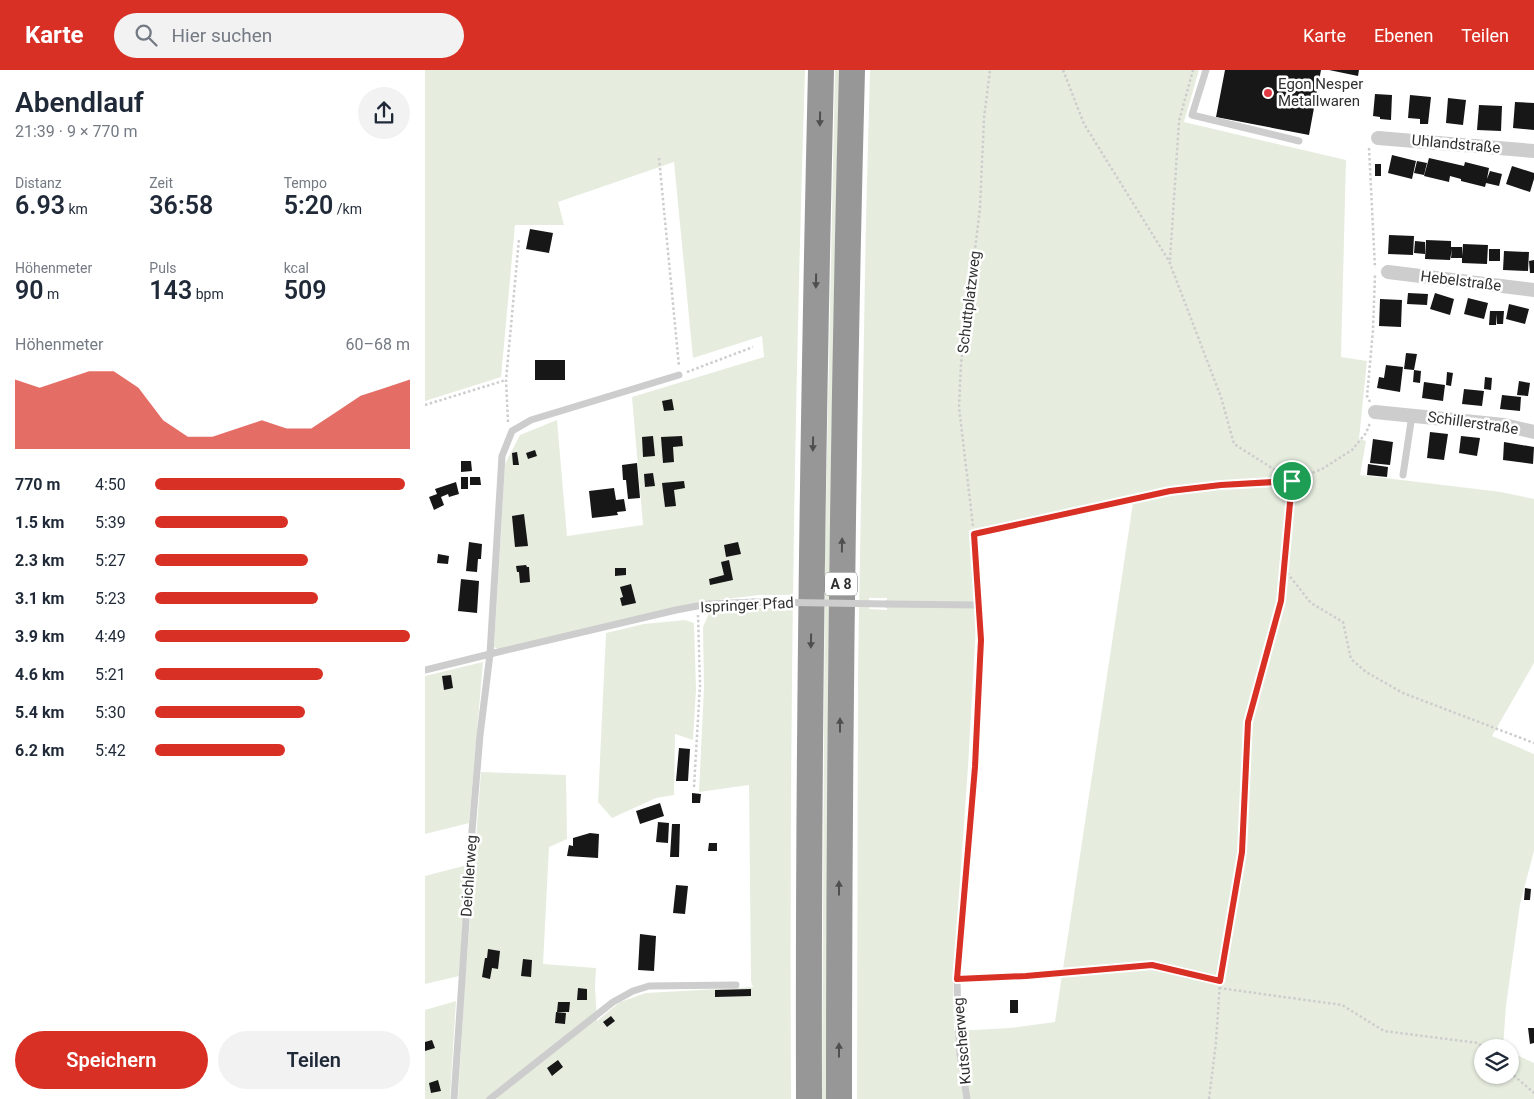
<!DOCTYPE html>
<html lang="de">
<head>
<meta charset="utf-8">
<style>
	:root { --surface:#fff; --page:#f2f2f3; --text:#1f2937; --muted:#747a83; --accent:#d93025 }
	body { margin:0; font-family:Roboto,sans-serif; background:var(--page); color:var(--text); height:100vh; display:flex; flex-direction:column; font-size:19px; white-space:nowrap }
	* { box-sizing:border-box; margin:0 }
	p { font-size:16px; color:var(--muted) }
	.icon { flex:none; width:28px; height:28px; fill:none; stroke:currentColor; stroke-width:2; stroke-linecap:round; stroke-linejoin:round }
	.map { position:relative; flex:1; overflow:hidden }
	.panel { display:flex; flex-direction:column; background:var(--surface); width:425px }
	.panel>* { flex:none }
	.controls { position:absolute; left:1049px; top:969px; display:grid; gap:10px }
	.controls a { display:grid; place-items:center; width:45px; height:45px; border-radius:50%; background:var(--surface); box-shadow:0 1px 4px #0004; font-size:25px }
	.pin { position:absolute; display:grid; place-items:center; width:42px; height:42px; color:#fff; margin:-21px; border:2px solid #fff; border-radius:50%; box-shadow:0 1px 5px #0007 }
	.round { display:grid; place-items:center; flex:none; width:52px; height:52px; border-radius:26px; background:var(--page) }
	.headline { display:flex; align-items:center; justify-content:space-between; height:85px; padding:0 15px }
	h1 { font-size:28px; font-weight:600; line-height:38px }
	.stats { display:grid; grid-template-columns:repeat(3,1fr); gap:8px; height:85px; padding:5px 15px }
	.stats div { display:grid; align-content:center }
	.stats b { font-size:25px; font-weight:600 }
	.stats small { font-size:14px; font-weight:400 }
	.stats p { font-size:14px }
	.chart { height:140px; padding:10px 15px }
	.chart p { display:flex; justify-content:space-between }
	.chart svg { width:100%; height:90px; margin-top:5px; fill:var(--accent); opacity:.7 }
	.button { display:flex; gap:10px; margin-top:auto; padding:10px 15px }
	.button a { flex:1; height:58px; border-radius:30px; background:var(--accent); color:#fff; font-size:20px; font-weight:600; line-height:58px; text-align:center }
	.button a+a { background:var(--page); color:var(--text) }
	ul { padding:0 15px; list-style:none; font-size:16px }
	li { display:grid; grid-template-columns:80px 60px 1fr; align-items:center; height:38px }
	li i { height:12px; border-radius:6px; background:var(--accent) }
	header { display:flex; align-items:center; gap:30px; box-sizing:border-box; height:70px; padding:0 25px; background:var(--accent); color:#fff }
	header strong { font-size:24px }
	nav { display:flex; gap:28px; margin-inline-start:auto; font-size:18px }
	.search { width:350px; height:45px; background:var(--page); display:flex; align-items:center; gap:12px; box-sizing:border-box; padding:0 18px; border-radius:28px; color:var(--muted); font-size:19px }
	main { display:flex; flex:1; min-height:0 }
	.map>svg:first-child { display:block }
	.green { fill:#e6eddf; fill-rule:evenodd }
	.building { fill:#171717 }
	.lines { fill:none; stroke-linecap:round; stroke-linejoin:round }
	.path { stroke:#cdcdcd; stroke-width:2.5; stroke-dasharray:2.5 2.5; stroke-linecap:butt }
	.lane { stroke:#cdcdcd; stroke-width:7 }
	.street { stroke:#cdcdcd; stroke-width:14 }
	.highway { stroke:#979797; stroke-width:26 }
	.lane-bridge { stroke:#cdcdcd; stroke-width:7 }
	.oneway { fill:#4f4f4f }
	.route-casing { stroke:#fff; stroke-width:10 }
	.route { stroke:#d93025; stroke-width:6 }
	.poi-dot { fill:#df3b44; stroke:#fff; stroke-width:2 }
	.labels { text-anchor:middle; stroke-width:5; stroke-linejoin:round; paint-order:stroke }
	.shield { fill:#fff; stroke:#6e6e6e; stroke-width:1 }
	.shield-label { font-size:14px; font-weight:bold; fill:#303030 }
	.poi-label { font-size:15px; fill:#303030; stroke:#fff; text-anchor:start }
	.street-label { font-size:15px; fill:#303030; stroke:#fff }
</style>
</head>
<body>
<header>
<strong>Karte</strong>
<div class="search"><svg class="icon" aria-label="search" viewBox="0 0 24 24"><circle cx="10" cy="10" r="6"/><path d="M15 15l6 6"/></svg>Hier suchen</div>
<nav><a>Karte</a><a>Ebenen</a><a>Teilen</a></nav>
</header>
<main>
<section class="panel">
<div class="headline"><div><h1>Abendlauf</h1><p>21:39 · 9 × 770 m</p></div><a class="round"><svg class="icon" aria-label="share" viewBox="0 0 24 24"><path d="M12 15V3M7 8l5-5 5 5M5 13v7h14v-7"/></svg></a></div>
<div class="stats">
<div><p>Distanz</p><b>6.93<small> km</small></b></div>
<div><p>Zeit</p><b>36:58</b></div>
<div><p>Tempo</p><b>5:20<small> /km</small></b></div>
</div>
<div class="stats">
<div><p>Höhenmeter</p><b>90<small> m</small></b></div>
<div><p>Puls</p><b>143<small> bpm</small></b></div>
<div><p>kcal</p><b>509</b></div>
</div>
<div class="chart"><p><span>Höhenmeter</span>60–68 m</p>
<svg viewBox="0 0 160 44" preserveAspectRatio="none"><path d="M0 44V10L10 14L20 10L30 6L40 6L50 14L60 30L70 38L80 38L90 34L100 30L110 34L120 34L130 26L140 18L150 14L160 10V44z"/></svg>
</div>
<ul>
<li><b>770 m</b>4:50<i style="width:98%"></i></li>
<li><b>1.5 km</b>5:39<i style="width:52%"></i></li>
<li><b>2.3 km</b>5:27<i style="width:60%"></i></li>
<li><b>3.1 km</b>5:23<i style="width:64%"></i></li>
<li><b>3.9 km</b>4:49<i style="width:100%"></i></li>
<li><b>4.6 km</b>5:21<i style="width:66%"></i></li>
<li><b>5.4 km</b>5:30<i style="width:59%"></i></li>
<li><b>6.2 km</b>5:42<i style="width:51%"></i></li>
</ul>
<div class="button"><a>Speichern</a><a>Teilen</a></div>
</section>
<div class="map">
<svg width="1109" height="1029" viewBox="0 0 1109 1029">
	<rect width="100%" height="100%" fill="#fff"/>
	<!-- green -->
	<path class="green" d="M0,0H380C369,343 364,686 366,1029H72L73,1020L62,1029H33L40,914L56,702L141,705L142,769L124,777L118,894L171,898L170,917L172,951L195,932L221,923L328,917L326,911L324,715L274,722L279,617L278,557L285,541L329,538H362L363,525H335L276,532L73,579L69,577L80,394L95,365L132,350L142,466L218,455L207,327L339,287L337,266L268,288L249,92L133,132L139,155H90L76,307L0,331Z
		M410,0H415C405,343 401,686 402,1029H397L400,479Z
		M445,0H774L759,52L921,90L916,287L942,291L934,369L941,371L935,405L1076,422L1109,429V593L1067,666L1109,684V781L1095,834L1081,936L1078,977L1058,978V1005H1085V982L1109,993V1029H432L433,599L441,149ZM709,426L630,952L585,958L529,961L528,910L543,697L551,556L544,461ZM444,528H462V540L444,539Z
		M260,550L269,553L271,619L268,670L250,664L249,725L231,728L187,748L173,732L181,563L219,554Z
		M58,592L44,753L0,764V606Z
		M42,795L34,906L0,914V806Z
		M31,931L25,1029H0V940Z"/>
	<!-- building -->
	<path class="building" d="M800,0H896L884,65L791,47Z
		M904,0H934L933,6Z
		M950,24L967,25L966,50L955,49V47L948,46Z
		M985,25L1006,27L1003,54H995V49L983,48Z
		M1023,28L1041,30L1038,55L1021,53Z
		M1090,32L1109,33V60L1088,58Z
		M1054,35L1077,36L1076,61L1052,60Z
		M967,85L991,91L987,109L963,103Z
		M1004,88L1039,96L1040,92L1064,98L1062,109L1065,101L1077,104L1074,116L1061,113L1060,117L1036,111V109L1025,106L1024,112L999,106Z
		M992,91L1002,93L999,105L989,103Z
		M950,94H956V106H950Z
		M1087,96L1109,103V109L1105,122L1081,114Z
		M105,159L128,163L124,183L101,179Z
		M964,165L989,166L988,185L963,184Z
		M1001,170L1026,171V177H1037V186L1038,174L1063,175L1062,194L1037,193V188H1026L1027,179L1025,190L1000,189Z
		M990,171L1000,172V184L989,183Z
		M1064,179H1075V191H1064Z
		M1079,181L1104,182L1103,201L1078,200Z
		M1109,190V203H1105L1104,191Z
		M983,223L1003,224L1002,235L982,234Z
		M1010,223L1029,229L1025,245L1005,239Z
		M1043,228L1063,233L1059,249L1039,244Z
		M955,229L977,230L976,257L954,256Z
		M1084,234L1104,239L1100,254L1081,249Z
		M1065,241H1079L1078,254H1072V244L1071,255H1064Z
		M981,283L992,284L989,300L979,299Z
		M110,290H140V310H110Z
		M961,295L978,297L975,322L952,318L954,307L959,308Z
		M989,300L996,301L995,313L988,312Z
		M1022,302L1028,303L1026,316L1021,315Z
		M1060,307L1067,308L1066,320L1059,319Z
		M1094,311L1105,313L1103,326L1092,325Z
		M999,312L1020,315L1018,331L997,328Z
		M1039,319L1059,321L1057,336L1037,334Z
		M1077,325L1096,327L1095,341L1075,339Z
		M247,329L249,340L239,341L237,331Z
		M1005,362L1023,364L1019,390L1002,388Z
		M228,366L230,386L218,387L217,367Z
		M257,366L258,376L248,377L249,392L238,393L236,367Z
		M1036,366L1055,368L1052,386L1034,383Z
		M948,369L968,372L965,395L945,393Z
		M1079,372L1109,377L1108,394L1078,390Z
		M110,380L112,386L103,389L101,383Z
		M92,382L94,395H88L87,383Z
		M36,391H46L47,401L36,402Z
		M212,393L215,428L203,429L201,410H198L197,395Z
		M943,394L963,397L962,407L942,405Z
		M228,403L230,416L220,417L219,404Z
		M36,407H43V419H36Z
		M45,407H55L56,415H45Z
		M259,411L260,418L249,420L251,436L240,437L237,413Z
		M31,412L34,424L24,427L23,424L16,427L19,435L9,440L4,427L12,424L10,419Z
		M189,418L191,430L199,429L201,441L192,442L193,445L167,448L164,421Z
		M99,444L103,476L90,477L87,446Z
		M44,472L57,474L56,489H53L52,502L41,501Z
		M313,472L316,484L301,487L299,475Z
		M13,484L24,486L23,494L12,493Z
		M304,490L308,510L285,515L284,509L299,505L296,492Z
		M101,495L102,497H104L105,512L95,513L94,502H92L91,496Z
		M190,498H201V505L190,506Z
		M36,509L54,511L52,543L33,541Z
		M206,514L211,533L197,536L195,528L198,527L195,517Z
		M26,605L28,618L19,620L17,606Z
		M254,678L265,679L263,711H251Z
		M267,723L276,724L275,733H267Z
		M235,733L239,746L215,754L211,741Z
		M233,752L244,753L243,773L231,772Z
		M247,754H255L254,787H245Z
		M165,763L174,764L173,788L142,786L144,775L148,776V768Z
		M284,773H292V781H283Z
		M251,815L263,816L260,844L248,843Z
		M1100,818L1106,819L1105,830H1099Z
		M215,864L231,866L229,901L213,900Z
		M63,879L75,881L73,899L67,898L65,909L57,907L60,888H62Z
		M98,889L107,890L106,907L96,906Z
		M153,918L162,919V930H152Z
		M326,919V926L290,927V920Z
		M585,930H593V943H585Z
		M133,932H145L144,942H132Z
		M131,942L141,943L140,954L130,953Z
		M186,946L190,951L182,957L178,952Z
		M1103,958H1109V973L1105,974Z
		M7,970L10,978L0,981V972Z
		M133,990L138,997L127,1006L122,998Z
		M13,1010L16,1021L6,1023L4,1013Z"/>
	<g class="lines">
		<!-- path -->
		<path class="path" d="M638,0L659,54L744,191L796,327L809,374L866,410
			M944,78L950,198
			M234,88L254,296
			M745,190L754,51L768,0
			M262,302L328,277
			M945,332L942,326L948,260L950,205
			M0,335L81,310
			M83,352L81,310L94,169
			M548,456L534,337L536,294L555,138L559,48L565,0
			M559,462L745,421L796,415L867,411L897,399L927,380L941,363L945,353
			M859,499L886,533L918,552L926,589L941,602L978,623L1109,673
			M269,717L275,615L273,545
			M541,909L601,906L727,895L795,911
			M794,918L917,935L959,961L1053,973L1058,978
			M1085,1002L1109,1023
			M784,1029L791,972L795,911L817,782L823,652L856,531L867,411"/>
		<!-- lane -->
		<path class="lane" d="M781,0L767,45L874,71
			M978,405L987,345
			M462,534L554,535
			M0,600L65,584L251,540L283,534L329,532
			M29,1029L47,761L55,665L65,584L77,386L87,361L106,350L254,305
			M65,1029L188,932L208,921L224,916L311,915
			M542,1029L535,984L533,948L532,909L550,697L555,590L556,570L549,464"/>
		<!-- street -->
		<path class="street" d="M953,68L1109,81
			M963,202L1109,220
			M950,342L1079,355L1109,362"/>
		<!-- highway -->
		<path class="highway" d="M384,1029C383,686 388,343 396,0
			M414,1029C414,686 418,343 427,0"/>
		<!-- lane-bridge -->
		<path class="lane-bridge" d="M329,532L462,534"/>
	</g>
	<!-- one-way arrows -->
	<defs><path id="oneway-solid" d="M-6-.8H1V-3.2L6.5 0L1 3.2V.8H-6Z" transform="scale(1.25)"/></defs>
	<g class="oneway">
		<use href="#oneway-solid" transform="translate(395 49) rotate(91)"/>
		<use href="#oneway-solid" transform="translate(391 211) rotate(91)"/>
		<use href="#oneway-solid" transform="translate(388 374) rotate(91)"/>
		<use href="#oneway-solid" transform="translate(417 475) rotate(-89)"/>
		<use href="#oneway-solid" transform="translate(386 571) rotate(91)"/>
		<use href="#oneway-solid" transform="translate(415 655) rotate(-90)"/>
		<use href="#oneway-solid" transform="translate(414 818) rotate(-90)"/>
		<use href="#oneway-solid" transform="translate(414 980) rotate(-90)"/>
	</g>
	<g class="lines">
		<defs>
			<path id="route" d="M867,411L856,531L823,652L817,782L795,911L727,895L601,906L532,909L550,697L555,590L556,570L549,464L745,421L796,415Z"/>
		</defs>
		<!-- route casing -->
		<use href="#route" class="route-casing"/>
		<!-- route -->
		<use href="#route" class="route"/>
	</g>
	<!-- markers -->
	<circle class="poi-dot" cx="843" cy="23" r="5"/>
	<g class="labels">
		<!-- shield labels -->
		<rect class="shield" x="400" y="502.5" width="32" height="23" rx="4"/>
		<g class="shield-label">
			<text x="416" y="519">A 8</text>
		</g>
		<!-- poi labels -->
		<g class="poi-label">
			<text x="853" y="19">Egon Nesper<tspan x="853" dy="17">Metallwaren</tspan></text>
		</g>
		<!-- street labels -->
		<g class="street-label">
			<text transform="translate(1031 74) rotate(5)" y="5">Uhlandstraße</text>
			<text transform="translate(1036 211) rotate(7)" y="5">Hebelstraße</text>
			<text transform="translate(544 232) rotate(-83)" y="5">Schuttplatzweg</text>
			<text transform="translate(1048 353) rotate(8)" y="5">Schillerstraße</text>
			<text transform="translate(322 535) rotate(-3)" y="5">Ispringer Pfad</text>
			<text transform="translate(44 806) rotate(-86)" y="5">Deichlerweg</text>
			<text transform="translate(537 971) rotate(-95)" y="5">Kutscherweg</text>
		</g>
	</g>
</svg>
<div class="controls">
<a><svg class="icon" aria-label="layers" viewBox="0 0 24 24"><path d="M12 4l9 5-9 5-9-5zM3 14l9 5 9-5"/></svg></a>
</div>
<div class="pin" style="left:867px;top:411px;background:#1e9e55"><svg class="icon" aria-label="arrive" viewBox="0 0 24 24"><path d="M6 21V4h12l-3 4 3 4H6"/></svg></div>
</div>
</main>
</body>
</html>
